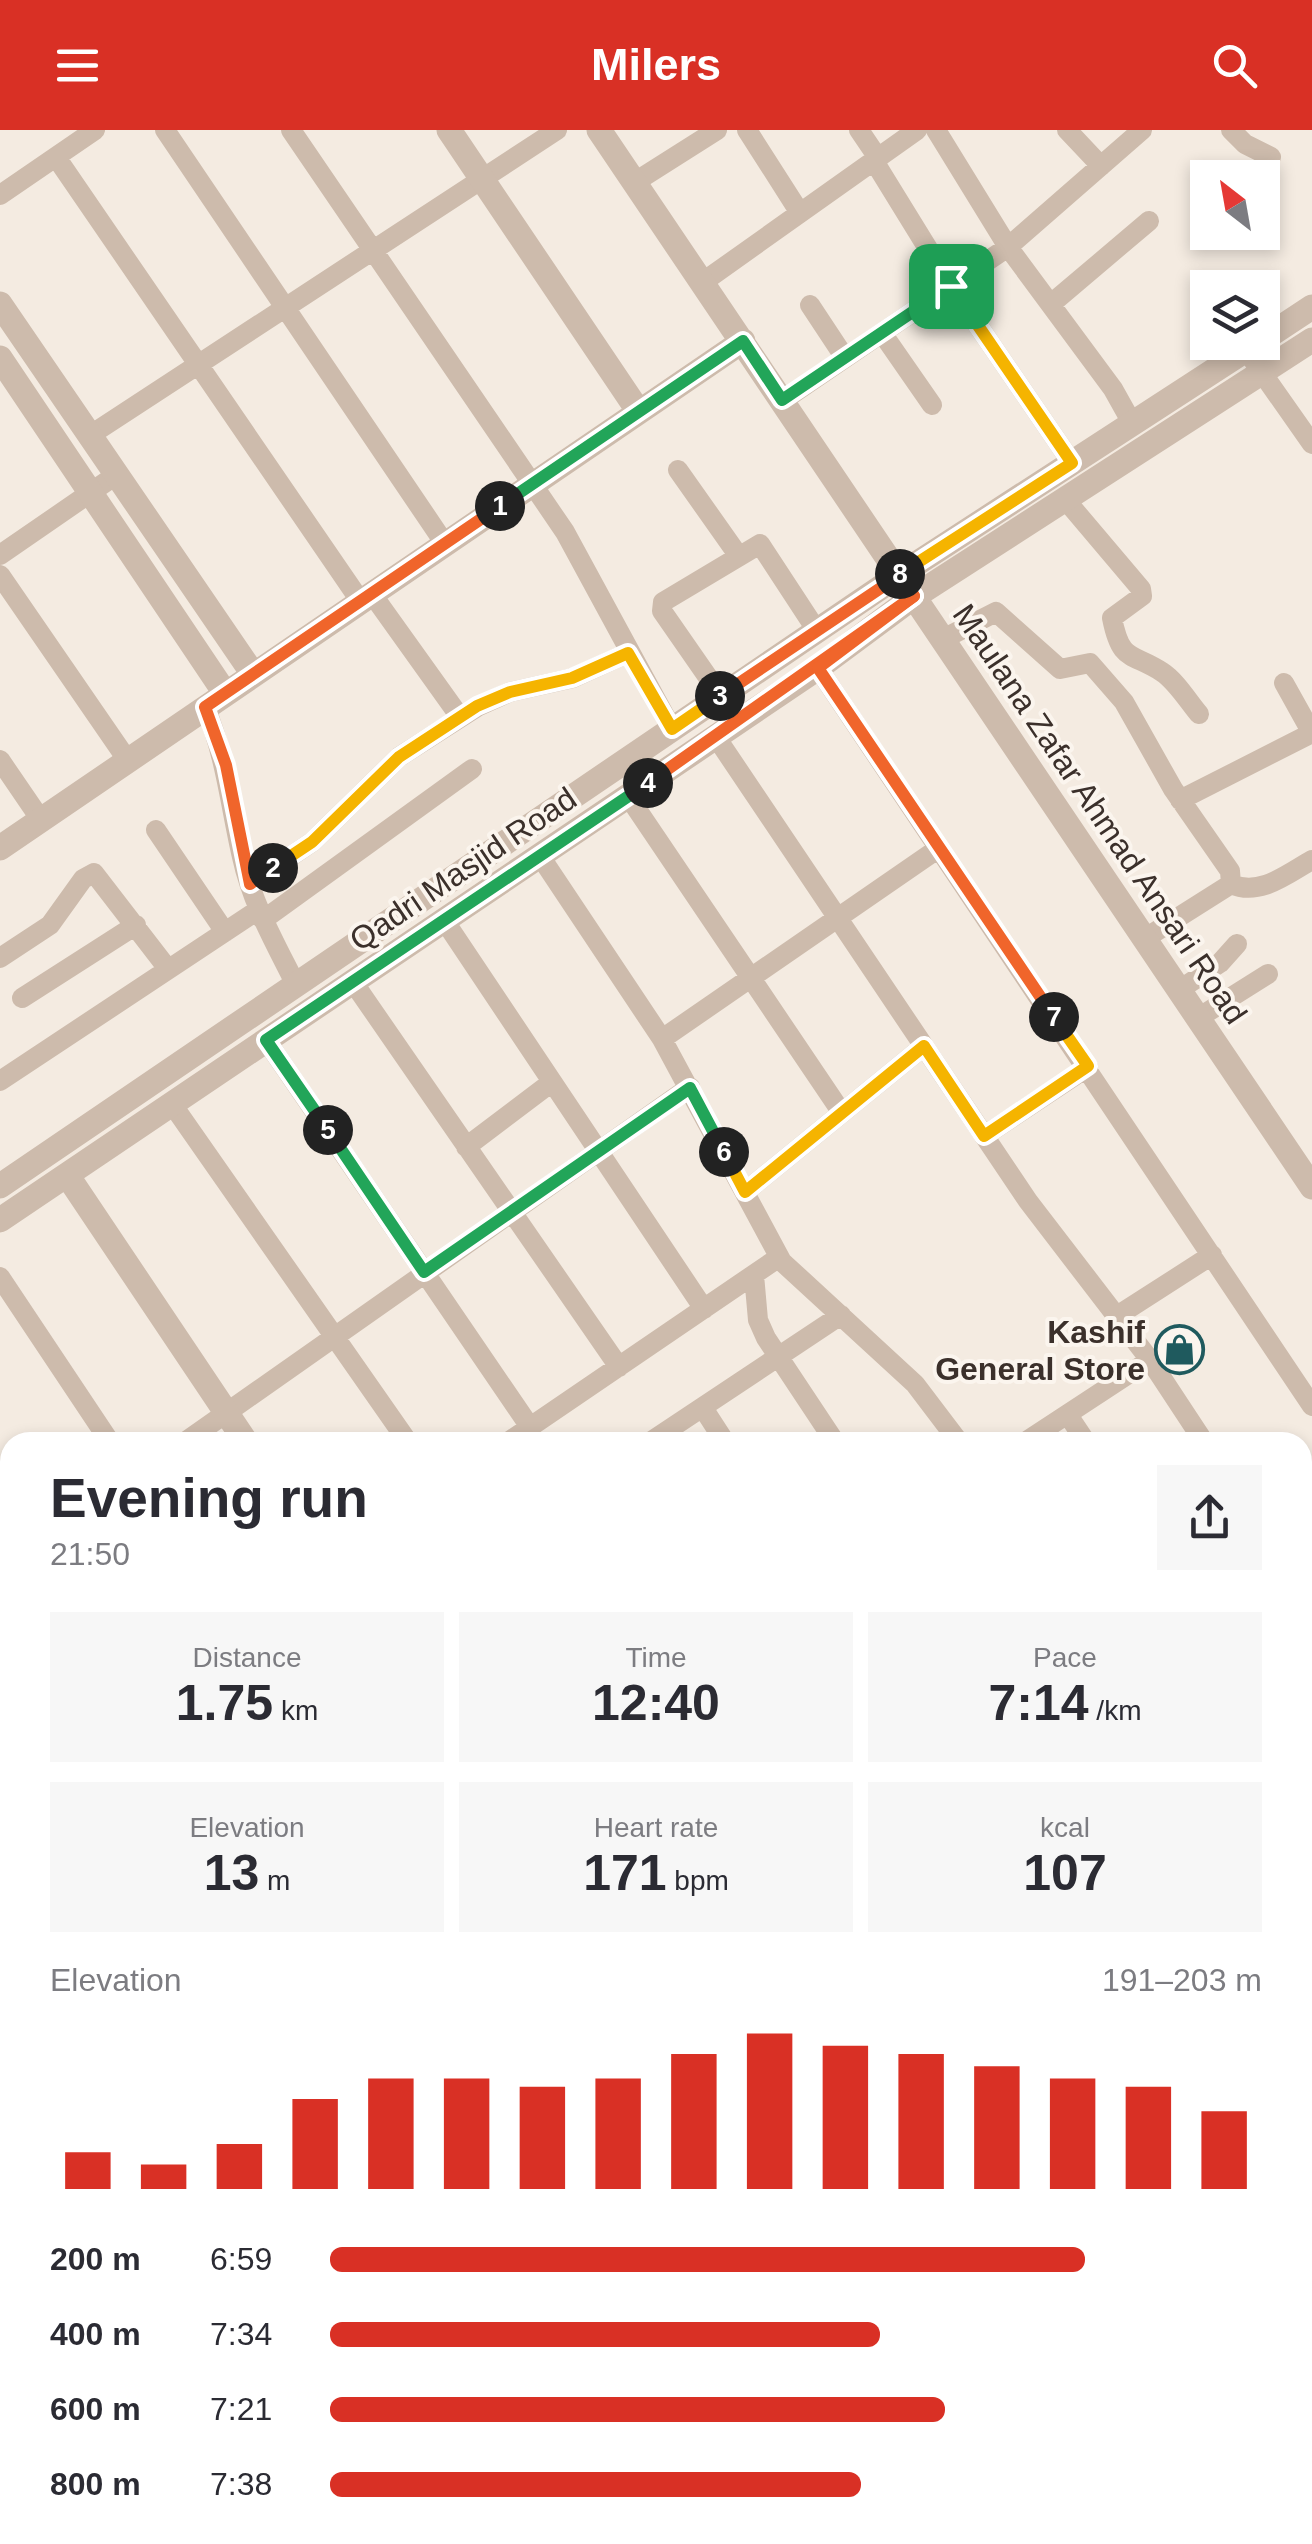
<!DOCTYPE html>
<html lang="en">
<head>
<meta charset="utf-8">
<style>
	:root { --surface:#fff; --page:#f7f7f7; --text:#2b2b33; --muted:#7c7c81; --accent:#d93025 }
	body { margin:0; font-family:Arial,sans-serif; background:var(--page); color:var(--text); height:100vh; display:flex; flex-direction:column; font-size:38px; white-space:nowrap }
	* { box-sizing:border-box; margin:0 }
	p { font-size:32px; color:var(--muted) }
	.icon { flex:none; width:55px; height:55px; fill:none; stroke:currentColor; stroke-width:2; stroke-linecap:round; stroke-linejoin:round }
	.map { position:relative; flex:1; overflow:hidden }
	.panel { position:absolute; left:0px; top:1302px; width:1312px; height:1112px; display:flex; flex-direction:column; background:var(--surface); border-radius:30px 30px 0 0; box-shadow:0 5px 15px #0003 }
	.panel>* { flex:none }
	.needle { width:65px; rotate:329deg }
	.tools { position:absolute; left:1190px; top:30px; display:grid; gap:20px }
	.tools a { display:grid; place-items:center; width:90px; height:90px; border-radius:0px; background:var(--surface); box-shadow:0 5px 15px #0003; font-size:50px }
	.pin { position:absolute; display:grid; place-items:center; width:85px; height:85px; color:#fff; margin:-42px; border-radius:20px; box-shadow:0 5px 15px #0006 }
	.km { position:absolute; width:50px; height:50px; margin:-25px; border-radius:50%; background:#222; color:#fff; font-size:28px; line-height:50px; text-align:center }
	.round { display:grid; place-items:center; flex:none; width:105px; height:105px; border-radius:0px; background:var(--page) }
	.overview { display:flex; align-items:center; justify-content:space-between; height:170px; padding:0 50px }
	h1 { font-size:55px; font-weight:700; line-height:75px }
	.figures { display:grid; grid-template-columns:repeat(3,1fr); gap:15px; height:170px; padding:10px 50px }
	.figures div { display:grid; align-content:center; border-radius:0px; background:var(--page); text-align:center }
	.figures b { font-size:50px; font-weight:700 }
	.figures small { font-size:28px; font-weight:400 }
	.figures p { font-size:28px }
	.chart { height:280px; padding:20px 50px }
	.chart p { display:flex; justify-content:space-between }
	.chart svg { width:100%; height:180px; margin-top:10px; stroke:var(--accent); stroke-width:6 }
	ul { padding:0 50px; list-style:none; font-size:32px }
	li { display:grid; grid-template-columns:160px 120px 1fr; align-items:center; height:75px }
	li i { height:25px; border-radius:12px; background:var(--accent) }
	header { display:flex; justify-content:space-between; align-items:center; height:130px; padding:0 50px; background:var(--accent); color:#fff; font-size:45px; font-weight:700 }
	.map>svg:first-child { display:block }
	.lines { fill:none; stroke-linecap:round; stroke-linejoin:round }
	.minor { stroke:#cdbbac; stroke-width:20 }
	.tertiary { stroke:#cdbbac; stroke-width:25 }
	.split-1-casing { stroke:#fff; stroke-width:20 }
	.split-2-casing { stroke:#fff; stroke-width:20 }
	.split-3-casing { stroke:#fff; stroke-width:20 }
	.split-4-casing { stroke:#fff; stroke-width:20 }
	.split-5-casing { stroke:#fff; stroke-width:20 }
	.split-6-casing { stroke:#fff; stroke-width:20 }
	.split-7-casing { stroke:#fff; stroke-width:20 }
	.split-8-casing { stroke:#fff; stroke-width:20 }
	.split-9-casing { stroke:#fff; stroke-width:20 }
	.split-1 { stroke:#22a559; stroke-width:12 }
	.split-2 { stroke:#f0652b; stroke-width:12 }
	.split-3 { stroke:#f5b400; stroke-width:12 }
	.split-4 { stroke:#f0652b; stroke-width:12 }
	.split-5 { stroke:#22a559; stroke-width:12 }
	.split-6 { stroke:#22a559; stroke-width:12 }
	.split-7 { stroke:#f5b400; stroke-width:12 }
	.split-8 { stroke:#f0652b; stroke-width:12 }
	.split-9 { stroke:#f5b400; stroke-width:12 }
	.labels { text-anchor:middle; stroke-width:8; stroke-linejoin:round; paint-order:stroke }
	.street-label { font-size:32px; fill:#3b302b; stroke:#fbf5ee }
	.poi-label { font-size:32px; font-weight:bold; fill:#3b302b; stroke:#fbf5ee; text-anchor:end }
</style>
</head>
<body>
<header><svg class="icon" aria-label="menu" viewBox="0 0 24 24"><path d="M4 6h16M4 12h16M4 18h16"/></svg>Milers<svg class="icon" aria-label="search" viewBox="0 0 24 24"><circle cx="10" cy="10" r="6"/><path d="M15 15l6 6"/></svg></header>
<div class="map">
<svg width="1312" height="2414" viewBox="0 0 1312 2414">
	<rect width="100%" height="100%" fill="#f4ebe1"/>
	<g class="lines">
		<!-- minor -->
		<path class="minor" d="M165,0L445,414
			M291,0L565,402L672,599
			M747,0L800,83
			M859,0L878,28
			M936,0L1008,117L1113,259L1132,293
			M1067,0L1101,36
			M1231,0L1245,14L1271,27
			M56,27L361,472
			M874,31L951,156L1072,333
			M635,52L717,0
			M0,65L95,0
			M703,152L917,0
			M1051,174L1149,91
			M810,175L845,228
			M882,203L932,275
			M1253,230L1312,314
			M782,271L1008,117L1142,0
			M92,304L557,0
			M678,340L738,425
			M1064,368L1141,459L1142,466L1112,488C1121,533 1131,522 1162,542C1176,551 1188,571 1199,584
			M0,425L116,345
			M0,445L128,631
			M372,464L460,587
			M943,509L996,482L1060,539L1090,533L1124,572L1173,659L1230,741L1231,754L1144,809
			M818,538L1312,1276
			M721,566L662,481L663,472L760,414L817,501
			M205,577C226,627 230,675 242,727C252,773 275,813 296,855
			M716,607L1028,1071L1150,1230L1204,1312
			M0,630L41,690
			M628,666L842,983
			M1180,670L1308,605L1309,598L1284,553
			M156,700L225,802
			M540,726L662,909L781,1130
			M250,754L312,712L399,627L477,577L510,562L573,548L628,523
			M1231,754C1260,767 1287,744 1312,730
			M263,790L472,639
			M444,790L704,1179
			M0,828L50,795L83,749L94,743L168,839
			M353,852L619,1237
			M1179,860L1220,833L1237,814
			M22,868L136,795
			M1198,888L1268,844
			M662,909L939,718
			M266,910L530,1297
			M0,951L258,780
			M172,974L408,1312
			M984,1006L1088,937
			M466,1017L552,952
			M745,1062L924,916
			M754,1145L758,1190L766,1208L835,1312
			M0,1147L110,1312
			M1117,1186L1212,1125
			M703,1278L725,1312
			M1068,1285L1086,1312
			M185,1312L690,957
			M508,1312L778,1128L915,1254L959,1312
			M650,1312L841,1185
			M1025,1312L1150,1230
			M0,1345L10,1359
			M1302,1408L1312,1401
			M0,1434L10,1428
			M1302,1465L1312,1479
			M1302,1641L1312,1656
			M0,1748L10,1762
			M1302,1759L1312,1753
			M1302,1829L1312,1822
			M1302,1922L1312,1935
			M0,1965L10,1980
			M1302,2084L1312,2098
			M1302,2155L1312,2148
			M1302,2255L1312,2270
			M1153,2405L1159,2414
			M1288,2405L1294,2414
			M467,2414L484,2405
			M755,2414L768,2405
			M845,2414L857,2405"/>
		<!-- tertiary -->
		<path class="tertiary" d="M449,0L639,282
			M599,0L1312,1057
			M0,174L253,544
			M1262,210L1312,177
			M0,228L225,563
			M0,718L743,211
			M67,1045L246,1312
			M0,1056L899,445L1258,212
			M0,1090L818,538L915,466L1312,210
			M0,2056L10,2049
			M0,2081L10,2075
			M917,2405L923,2414"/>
	</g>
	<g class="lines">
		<defs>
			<path id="split-1" d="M500,376L743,211L782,270L951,156"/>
			<path id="split-2" d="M273,738L250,754L226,635L205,577L500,376"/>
			<path id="split-3" d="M273,738L312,712L399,627L477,576L510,562L572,548L628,523L672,599L720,566"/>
			<path id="split-4" d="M648,653L914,466L900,445L720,566"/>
			<path id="split-5" d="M328,1000L266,910L648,653"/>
			<path id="split-6" d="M328,1000L424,1142L690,958L724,1022"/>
			<path id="split-7" d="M724,1022L745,1062L924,916L984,1006L1088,936L1054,887"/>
			<path id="split-8" d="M900,444L914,466L818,538L1054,887"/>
			<path id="split-9" d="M900,444L1072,333L951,156"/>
		</defs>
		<!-- split-1 casing -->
		<use href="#split-1" class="split-1-casing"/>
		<!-- split-2 casing -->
		<use href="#split-2" class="split-2-casing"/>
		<!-- split-3 casing -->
		<use href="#split-3" class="split-3-casing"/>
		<!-- split-4 casing -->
		<use href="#split-4" class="split-4-casing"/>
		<!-- split-5 casing -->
		<use href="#split-5" class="split-5-casing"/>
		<!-- split-6 casing -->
		<use href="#split-6" class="split-6-casing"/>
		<!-- split-7 casing -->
		<use href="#split-7" class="split-7-casing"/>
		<!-- split-8 casing -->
		<use href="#split-8" class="split-8-casing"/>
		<!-- split-9 casing -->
		<use href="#split-9" class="split-9-casing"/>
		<!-- split-1 -->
		<use href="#split-1" class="split-1"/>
		<!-- split-2 -->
		<use href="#split-2" class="split-2"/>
		<!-- split-3 -->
		<use href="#split-3" class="split-3"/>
		<!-- split-4 -->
		<use href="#split-4" class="split-4"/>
		<!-- split-5 -->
		<use href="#split-5" class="split-5"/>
		<!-- split-6 -->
		<use href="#split-6" class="split-6"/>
		<!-- split-7 -->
		<use href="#split-7" class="split-7"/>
		<!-- split-8 -->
		<use href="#split-8" class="split-8"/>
		<!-- split-9 -->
		<use href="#split-9" class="split-9"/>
	</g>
	<!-- icons -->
	<defs>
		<symbol id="shop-ring" viewBox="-11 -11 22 22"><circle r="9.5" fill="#fbf5ee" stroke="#1f5a5e" stroke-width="1.5"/><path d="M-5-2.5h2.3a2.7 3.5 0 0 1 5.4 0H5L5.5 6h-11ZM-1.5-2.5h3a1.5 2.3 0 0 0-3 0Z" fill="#1f5a5e"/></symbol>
	</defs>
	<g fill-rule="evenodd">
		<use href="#shop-ring" x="1152" y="1192" width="55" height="55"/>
	</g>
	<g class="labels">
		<!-- street labels -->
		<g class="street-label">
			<text transform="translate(1100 684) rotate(56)" y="11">Maulana Zafar Ahmad Ansari Road</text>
			<text transform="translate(463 739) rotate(-34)" y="11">Qadri Masjid Road</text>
		</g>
		<!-- poi labels -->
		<g class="poi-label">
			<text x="1145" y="1213">Kashif<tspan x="1145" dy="37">General Store</tspan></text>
		</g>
	</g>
</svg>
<div class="tools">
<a><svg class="needle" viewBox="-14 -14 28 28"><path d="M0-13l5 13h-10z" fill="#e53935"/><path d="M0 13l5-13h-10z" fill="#7c7c81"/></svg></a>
<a><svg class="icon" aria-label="layers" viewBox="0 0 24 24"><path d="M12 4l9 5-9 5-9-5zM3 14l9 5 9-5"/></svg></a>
</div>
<div class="pin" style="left:951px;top:156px;background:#1e9e55"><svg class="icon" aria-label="arrive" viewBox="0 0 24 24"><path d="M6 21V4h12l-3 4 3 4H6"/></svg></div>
<b class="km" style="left:500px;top:376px">1</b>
<b class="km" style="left:273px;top:738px">2</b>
<b class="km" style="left:720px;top:566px">3</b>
<b class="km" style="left:648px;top:653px">4</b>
<b class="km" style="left:328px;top:1000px">5</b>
<b class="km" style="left:724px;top:1022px">6</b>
<b class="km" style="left:1054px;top:887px">7</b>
<b class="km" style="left:900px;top:444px">8</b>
<section class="panel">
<div class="overview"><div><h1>Evening run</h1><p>21:50</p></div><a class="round"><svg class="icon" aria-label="share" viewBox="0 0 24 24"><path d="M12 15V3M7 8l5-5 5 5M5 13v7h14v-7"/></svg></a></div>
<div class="figures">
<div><p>Distance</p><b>1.75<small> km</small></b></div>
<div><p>Time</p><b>12:40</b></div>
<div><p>Pace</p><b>7:14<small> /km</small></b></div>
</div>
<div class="figures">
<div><p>Elevation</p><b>13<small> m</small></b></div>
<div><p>Heart rate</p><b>171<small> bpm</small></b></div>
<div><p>kcal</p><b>107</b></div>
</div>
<div class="chart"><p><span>Elevation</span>191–203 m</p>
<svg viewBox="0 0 160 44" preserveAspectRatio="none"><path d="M5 44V35M15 44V38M25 44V33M35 44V22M45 44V17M55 44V17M65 44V19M75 44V17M85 44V11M95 44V6M105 44V9M115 44V11M125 44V14M135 44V17M145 44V19M155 44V25"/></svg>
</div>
<ul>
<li><b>200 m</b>6:59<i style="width:81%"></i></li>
<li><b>400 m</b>7:34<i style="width:59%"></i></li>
<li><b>600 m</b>7:21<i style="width:66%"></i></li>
<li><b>800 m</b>7:38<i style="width:57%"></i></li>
</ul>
</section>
</div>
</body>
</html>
